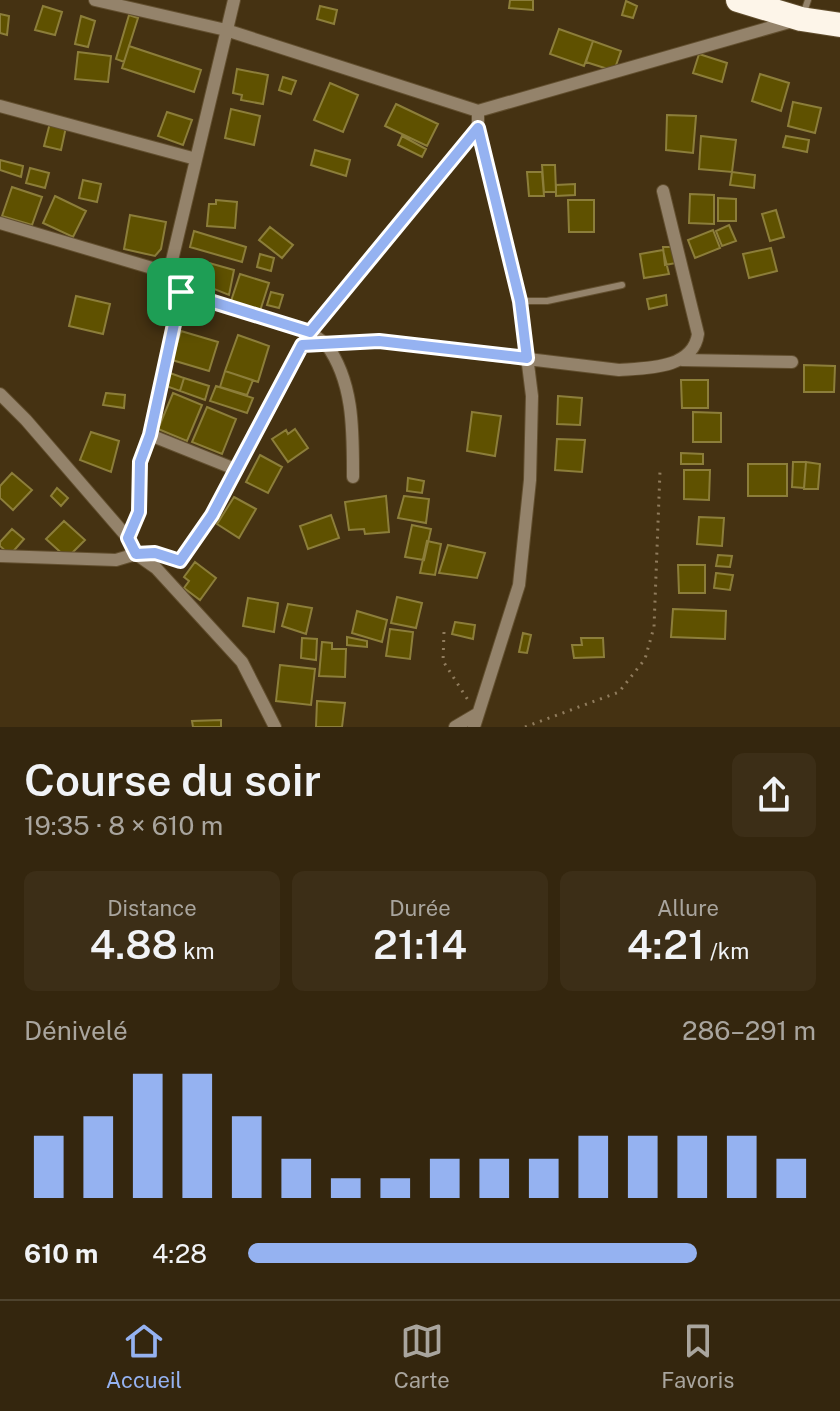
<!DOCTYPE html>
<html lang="fr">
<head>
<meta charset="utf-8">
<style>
	:root { --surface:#34260e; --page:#3c2e17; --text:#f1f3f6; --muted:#a9a59e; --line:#4e432e; --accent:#95b2f1 }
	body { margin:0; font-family:"Public Sans",sans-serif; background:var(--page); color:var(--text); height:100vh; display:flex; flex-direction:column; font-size:30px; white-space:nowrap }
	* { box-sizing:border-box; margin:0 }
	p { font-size:26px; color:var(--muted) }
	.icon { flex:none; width:44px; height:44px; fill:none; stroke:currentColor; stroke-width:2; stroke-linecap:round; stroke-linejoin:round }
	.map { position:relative; height:727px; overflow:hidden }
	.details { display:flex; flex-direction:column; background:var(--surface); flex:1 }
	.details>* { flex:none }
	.pin { position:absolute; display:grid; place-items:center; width:68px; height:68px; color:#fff; margin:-34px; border-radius:16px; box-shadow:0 4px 12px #0006 }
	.round { display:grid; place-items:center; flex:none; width:84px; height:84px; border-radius:12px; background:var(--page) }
	.head { display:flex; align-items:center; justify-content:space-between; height:136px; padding:0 24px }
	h1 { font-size:44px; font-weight:600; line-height:60px }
	.metrics { display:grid; grid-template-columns:repeat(3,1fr); gap:12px; height:136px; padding:8px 24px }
	.metrics div { display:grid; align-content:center; border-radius:12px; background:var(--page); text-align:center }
	.metrics b { font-size:40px; font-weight:600 }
	.metrics small { font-size:22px; font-weight:400 }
	.metrics p { font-size:22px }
	.chart { height:224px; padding:16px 24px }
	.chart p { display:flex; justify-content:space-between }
	.chart svg { width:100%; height:144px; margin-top:8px; stroke:var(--accent); stroke-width:6 }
	ul { padding:0 24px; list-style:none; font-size:26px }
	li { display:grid; grid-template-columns:128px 96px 1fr; align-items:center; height:60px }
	li i { height:20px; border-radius:10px; background:var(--accent) }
	.menu { display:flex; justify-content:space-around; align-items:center; height:112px; border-top:2px solid var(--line); background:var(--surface); font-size:22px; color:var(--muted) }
	.menu a { display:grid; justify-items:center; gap:4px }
	.menu .selected { color:var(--accent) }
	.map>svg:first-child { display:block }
	.building { fill:#5f5100; stroke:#8c7e3a; stroke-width:2 }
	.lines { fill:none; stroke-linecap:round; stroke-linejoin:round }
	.lane-casing { stroke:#624f2f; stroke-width:8 }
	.street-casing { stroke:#624f2f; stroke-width:14 }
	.highway-casing { stroke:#624f2f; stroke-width:26 }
	.path { stroke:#907c5d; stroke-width:3; stroke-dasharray:2 6; stroke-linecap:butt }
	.lane { stroke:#94836b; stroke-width:6 }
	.street { stroke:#94836b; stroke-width:12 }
	.highway { stroke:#fdf5e9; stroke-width:24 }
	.route-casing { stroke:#fff; stroke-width:16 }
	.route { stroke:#95b2f1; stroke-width:10 }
</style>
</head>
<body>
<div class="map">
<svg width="840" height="727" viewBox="0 0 840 727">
	<rect width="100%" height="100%" fill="#453212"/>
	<!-- building -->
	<path class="building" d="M510,0H533V10L509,8Z
		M626,1L637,6L633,18L622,15Z
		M43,6L62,12L55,35L35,30Z
		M320,6L337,10L334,24L317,19Z
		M0,14L9,16L7,35L0,33Z
		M129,15L138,18L124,62L116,59Z
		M81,16L95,21L88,47L75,44Z
		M559,29L593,41L584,66L550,54Z
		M593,41L621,51L614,71L586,62Z
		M129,46L201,70L194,92L122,68Z
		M78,52L111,56L108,82L75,79Z
		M699,54L727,63L722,82L693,73Z
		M237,69L268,75L263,104L241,100L242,95L233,93Z
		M760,74L789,83L781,111L752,101Z
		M283,77L296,81L291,94L279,90Z
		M330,83L358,95L343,132L314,120Z
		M793,102L821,108L815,133L788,126Z
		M396,104L438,124L427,146L385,126Z
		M231,109L260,116L254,145L225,138Z
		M167,112L192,120L183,145L158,136Z
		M667,115L696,116L693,153L666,150Z
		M50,123L66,127L61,150L44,146Z
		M402,136L426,149L422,157L398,145Z
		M701,136L736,140L732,172L699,169Z
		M786,136L809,140L807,152L783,147Z
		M315,150L350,160L346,176L311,165Z
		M0,160L23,166L21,177L0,170Z
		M542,165H555L556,192H544Z
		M30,168L49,173L45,188L26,183Z
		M527,172H542L544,196H529Z
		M732,172L755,175L754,188L730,185Z
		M83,180L101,184L97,202L79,198Z
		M575,184V195L556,196V185Z
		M12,187L42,197L32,225L2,216Z
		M690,194L714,195V224L689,223Z
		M55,196L86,211L73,237L43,223Z
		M718,198L736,199V221H718Z
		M216,200L237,202L235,228L207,226L209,204H216Z
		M568,200H594V232H569Z
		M776,210L784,237L770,241L762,214Z
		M130,215L166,222L161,249L155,256L124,249Z
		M729,225L736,241L722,246L716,231Z
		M270,227L293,245L282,258L259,240Z
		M713,230L720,248L695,258L688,240Z
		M194,231L246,247L242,262L190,247Z
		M663,247H673L676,263L665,265Z
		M771,248L777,271L749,278L743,254Z
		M663,250L669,274L644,278L640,254Z
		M260,254L274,258L271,271L257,267Z
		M202,261L234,270L229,295L194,281Z
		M240,274L269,283L260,311L231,301Z
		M271,292L283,295L279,308L267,305Z
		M666,295L667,305L649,309L647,299Z
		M76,296L110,304L103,334L69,326Z
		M181,331L218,342L209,371L172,360Z
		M238,335L269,346L258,382L225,371Z
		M804,365L835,366L834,392H804Z
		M225,371L253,380L247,395L220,387Z
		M170,373L184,378L180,391L166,386Z
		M184,378L209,386L205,400L180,391Z
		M681,380H708V408H682Z
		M216,386L253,398L247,413L210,401Z
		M106,393L125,395L124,408L103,405Z
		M173,393L202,405L187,441L158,429Z
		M558,396L582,398L580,425L557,424Z
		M207,407L236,419L222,454L192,442Z
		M472,412L501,416L495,456L467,451Z
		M693,412L721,413V442H693Z
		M295,429L308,448L288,462L272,439L286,430L288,434Z
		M91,432L119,441L111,472L80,460Z
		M557,439L585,440L582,472L555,470Z
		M681,453L703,454V464H681Z
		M260,455L282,467L268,493L246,482Z
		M793,462H806L804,488L792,487Z
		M806,462L820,464L818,489H804Z
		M748,464H787V496H748Z
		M684,470H710L709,500L684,499Z
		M12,473L32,490L13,510L0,498V486Z
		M408,478L424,481L422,493L407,491Z
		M57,488L68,498L61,506L51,496Z
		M386,496L389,532L365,534L364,529L349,530L345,502Z
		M404,496L429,499L426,523L398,518Z
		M234,497L256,509L239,538L217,524Z
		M331,515L339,538L308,549L300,526Z
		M699,517L724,518L722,546L697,544Z
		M64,521L85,540L67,558L46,539Z
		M412,525L431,529L424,560L405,557Z
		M12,529L24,539L10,555L0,546V542Z
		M427,541L441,544L435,575L420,573Z
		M448,545L485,553L477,578L439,573Z
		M718,555L732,556L730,567L716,566Z
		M195,562L216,578L200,600L184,588L189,581L184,577Z
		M678,565H705V593H679Z
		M716,573L733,575L730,590L714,588Z
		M397,597L422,603L416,628L391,623Z
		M248,598L278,603L274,632L243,626Z
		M288,604L312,608L306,634L282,626Z
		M673,609L726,611L725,639L671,637Z
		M357,611L387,620L382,642L352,633Z
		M455,622L475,625L473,639L452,634Z
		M390,629L413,632L410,659L386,656Z
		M523,633L531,635L527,653L519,652Z
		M347,637L367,641V647L347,645Z
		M302,638L317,639L316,660L301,658Z
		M581,638H603L604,657L574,658L572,645H582Z
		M322,642L332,643V649H346L345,677L319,676Z
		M280,665L315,669L311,705L276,701Z
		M317,701L345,703L342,727H316Z
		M221,720V727H193L192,721Z"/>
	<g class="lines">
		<defs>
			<path id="lane" d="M803,15L808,0
				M520,301H547L622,285"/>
			<path id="street" d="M95,0L226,30L478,111
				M234,0L169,273L181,292L310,332L326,344L379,341L619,370C647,368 693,369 698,334L663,191
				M0,106L196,159
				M0,223L169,273
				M321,344H326C354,382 353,431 353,477
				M682,360L792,362
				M0,394L26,420L128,538L136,554L155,553L180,561L212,515L310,332L478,128
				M150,435L235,469
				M128,538L139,512L140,462L150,435L181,292
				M0,556L116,560L136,554L156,568L242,662L275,727
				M455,727L477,714
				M474,727L519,585L530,480L532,396L520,301L478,128V111L793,21"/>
			<path id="highway" d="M738,0L801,19L840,25"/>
		</defs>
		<!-- lane casing -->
		<use href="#lane" class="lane-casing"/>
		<!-- street casing -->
		<use href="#street" class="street-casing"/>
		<!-- highway casing -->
		<use href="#highway" class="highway-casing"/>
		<!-- path -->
		<path class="path" d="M444,632L443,661L468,700
			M525,727L619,692L645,659L654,627L660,471"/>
		<!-- lane -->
		<use href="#lane" class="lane"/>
		<!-- street -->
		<use href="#street" class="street"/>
		<!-- highway -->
		<use href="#highway" class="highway"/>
	</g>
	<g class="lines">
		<defs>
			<path id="route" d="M478,128L520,301L527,358L379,341L302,345L212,515L180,561L155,553L136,554L128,538L139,512L140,462L150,435L181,292L310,332Z"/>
		</defs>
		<!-- route casing -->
		<use href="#route" class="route-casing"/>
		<!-- route -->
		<use href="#route" class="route"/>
	</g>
</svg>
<div class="pin" style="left:181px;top:292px;background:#1e9e55"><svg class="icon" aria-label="arrive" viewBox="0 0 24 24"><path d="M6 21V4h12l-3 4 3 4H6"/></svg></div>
</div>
<section class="details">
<div class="head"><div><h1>Course du soir</h1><p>19:35 · 8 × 610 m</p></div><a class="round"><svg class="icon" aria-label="share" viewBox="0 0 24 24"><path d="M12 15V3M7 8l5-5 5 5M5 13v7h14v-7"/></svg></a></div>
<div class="metrics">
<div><p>Distance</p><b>4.88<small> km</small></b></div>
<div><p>Durée</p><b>21:14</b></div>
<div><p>Allure</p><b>4:21<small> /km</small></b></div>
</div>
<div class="chart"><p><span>Dénivelé</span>286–291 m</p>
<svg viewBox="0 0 160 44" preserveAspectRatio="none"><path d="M5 44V25M15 44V19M25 44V6M35 44V6M45 44V19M55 44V32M65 44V38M75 44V38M85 44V32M95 44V32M105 44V32M115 44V25M125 44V25M135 44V25M145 44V25M155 44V32"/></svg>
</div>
<ul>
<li><b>610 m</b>4:28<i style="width:79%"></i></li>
</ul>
</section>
<nav class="menu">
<a class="selected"><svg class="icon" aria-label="home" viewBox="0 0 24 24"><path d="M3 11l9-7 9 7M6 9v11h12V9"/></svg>Accueil</a>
<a><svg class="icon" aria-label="map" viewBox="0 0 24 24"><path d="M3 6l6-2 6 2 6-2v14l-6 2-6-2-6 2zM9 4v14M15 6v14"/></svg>Carte</a>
<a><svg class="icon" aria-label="saved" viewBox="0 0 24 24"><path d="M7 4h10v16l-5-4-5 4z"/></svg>Favoris</a>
</nav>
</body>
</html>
